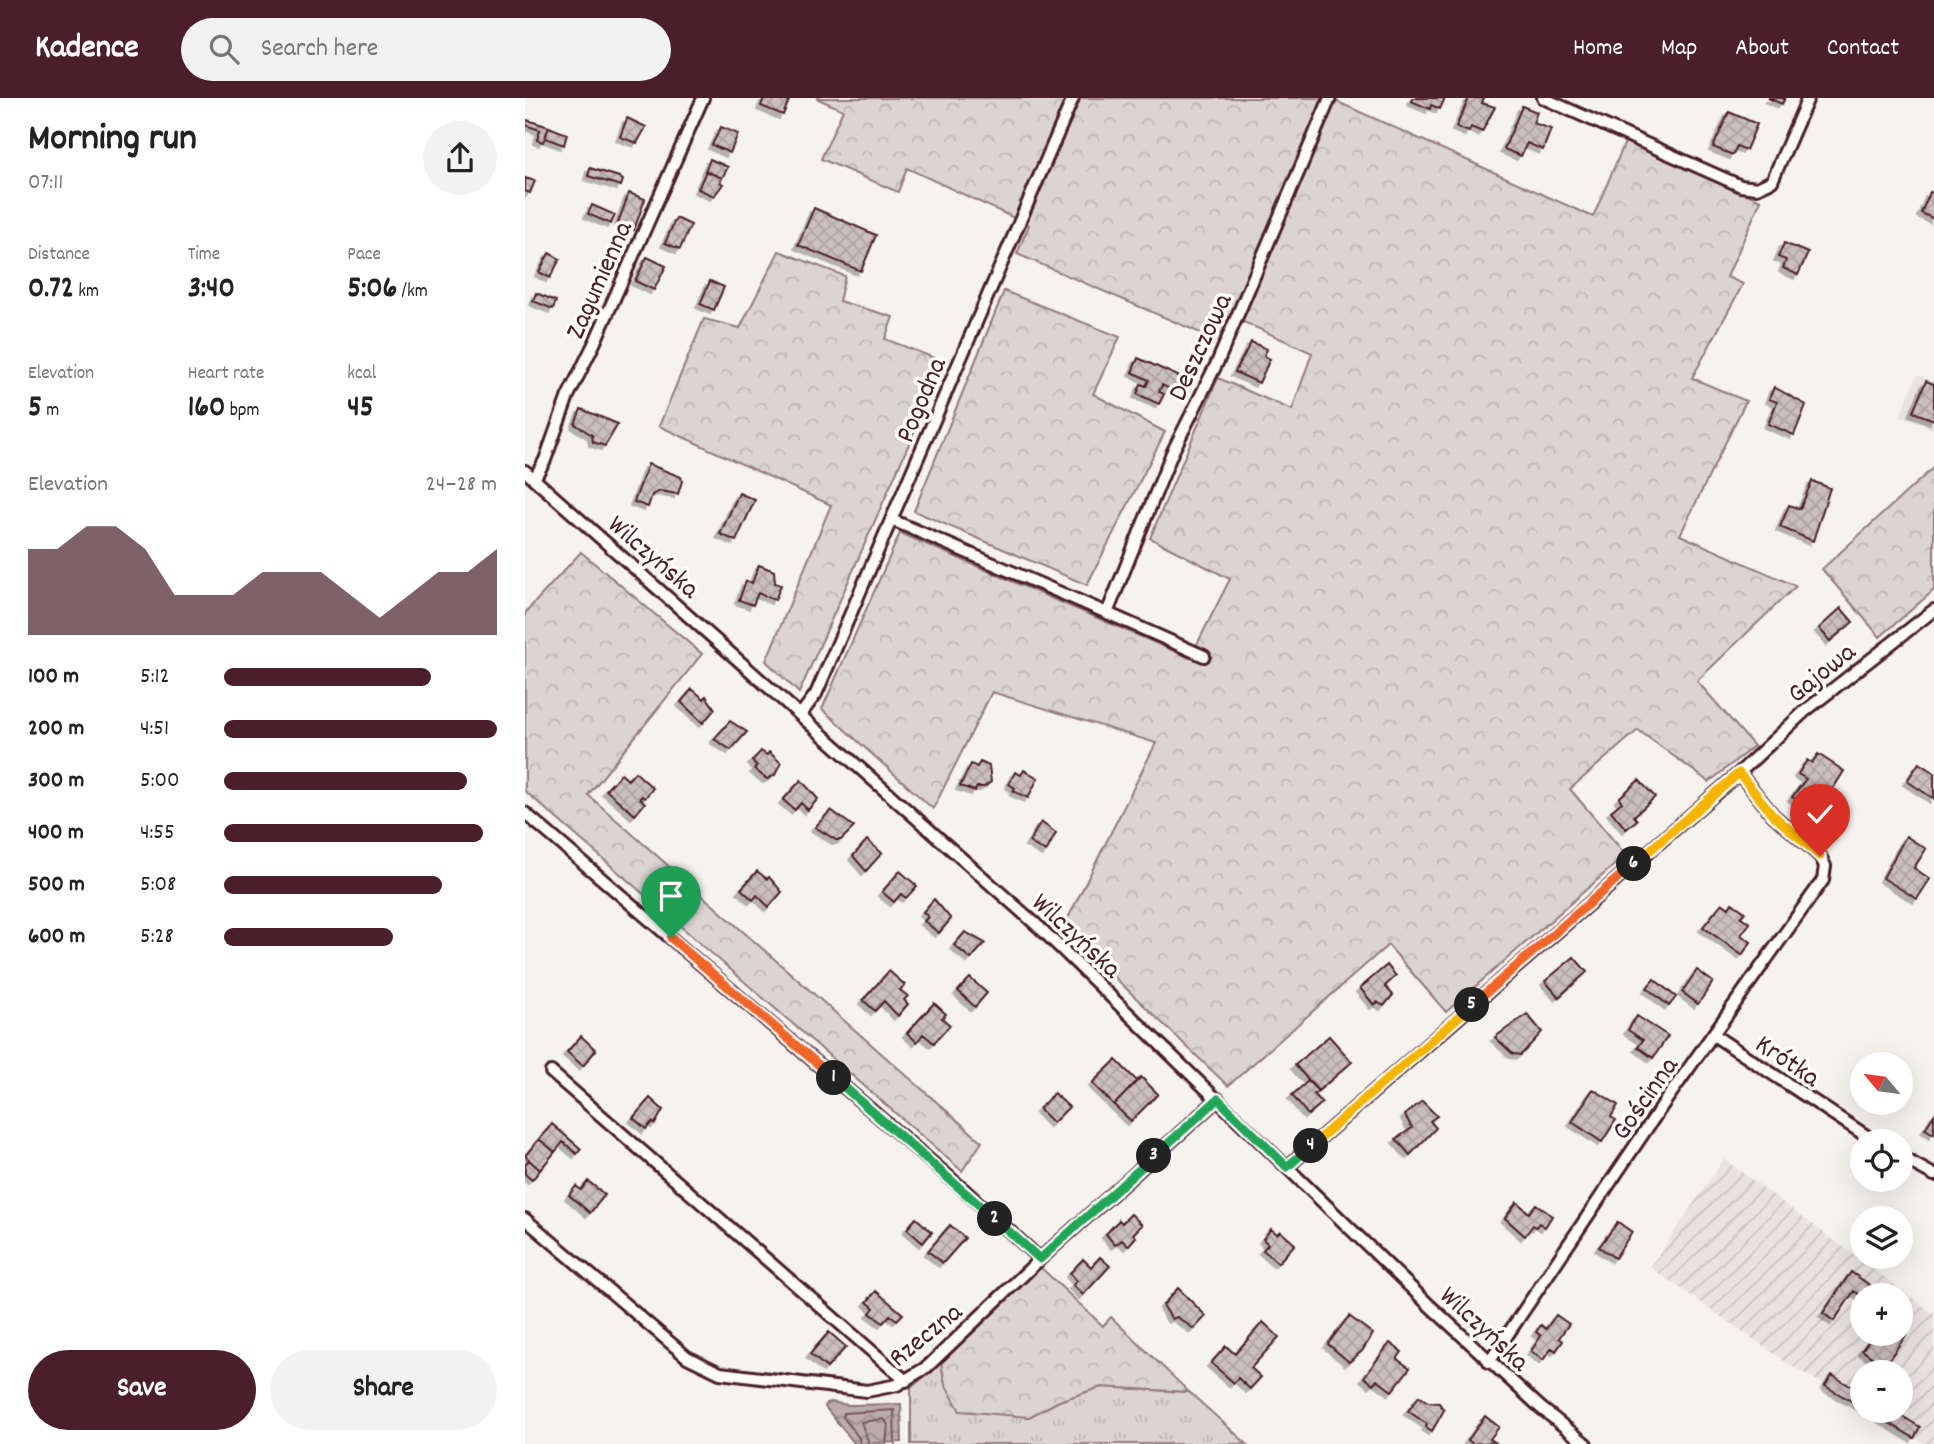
<!DOCTYPE html>
<html lang="en">
<head>
<meta charset="utf-8">
<style>
	:root { --surface:#fff; --page:#f2f2f2; --text:#222; --muted:#767676; --accent:#4a1f2b }
	body { margin:0; font-family:Dekko,sans-serif; background:var(--page); color:var(--text); height:100vh; display:flex; flex-direction:column; font-size:26px; white-space:nowrap }
	* { box-sizing:border-box; margin:0 }
	p { font-size:23px; color:var(--muted) }
	.icon { flex:none; width:38px; height:38px; fill:none; stroke:currentColor; stroke-width:2; stroke-linecap:round; stroke-linejoin:round }
	.map { position:relative; flex:1; overflow:hidden }
	.sheet { display:flex; flex-direction:column; background:var(--surface); width:525px }
	.sheet>* { flex:none }
	.needle { width:46px; rotate:299deg }
	.tools { position:absolute; left:1325px; top:954px; display:grid; gap:14px }
	.tools a { display:grid; place-items:center; width:63px; height:63px; border-radius:50%; background:var(--surface); box-shadow:0 7px 28px #0002; font-size:35px }
	.pin { position:absolute; display:grid; place-items:center; width:60px; height:60px; color:#fff; margin:-72px -30px; border-radius:50% 50% 50% 0; rotate:-45deg; box-shadow:0 0 7px #0007 }
	.pin .icon { rotate:45deg }
	.km { position:absolute; width:35px; height:35px; margin:-18px; border-radius:50%; background:#222; color:#fff; font-size:19px; line-height:35px; text-align:center }
	.round { display:grid; place-items:center; flex:none; width:74px; height:74px; border-radius:37px; background:var(--page) }
	.summary { display:flex; align-items:center; justify-content:space-between; height:119px; padding:0 28px }
	h1 { font-size:38px; font-weight:800; line-height:52px }
	.metrics { display:grid; grid-template-columns:repeat(3,1fr); gap:10px; height:119px; padding:7px 28px }
	.metrics div { display:grid; align-content:center }
	.metrics b { font-size:30px; font-weight:800 }
	.metrics small { font-size:19px; font-weight:400 }
	.metrics p { font-size:19px }
	.chart { height:196px; padding:14px 28px }
	.chart p { display:flex; justify-content:space-between }
	.chart svg { width:100%; height:126px; margin-top:7px; fill:var(--accent); opacity:.7 }
	.primary-button { display:flex; gap:14px; margin-top:auto; padding:14px 28px }
	.primary-button a { flex:1; height:80px; border-radius:42px; background:var(--accent); color:#fff; font-size:28px; font-weight:800; line-height:80px; text-align:center }
	.primary-button a+a { background:var(--page); color:var(--text) }
	ul { padding:0 28px; list-style:none; font-size:23px }
	li { display:grid; grid-template-columns:112px 84px 1fr; align-items:center; height:52px }
	li i { height:18px; border-radius:9px; background:var(--accent) }
	header { display:flex; align-items:center; gap:42px; box-sizing:border-box; height:98px; padding:0 35px; background:var(--accent); color:#fff }
	header strong { font-size:33px }
	nav { display:flex; gap:38px; margin-inline-start:auto; font-size:24px }
	.search { width:490px; height:63px; background:var(--page); display:flex; align-items:center; gap:18px; box-sizing:border-box; padding:0 24px; border-radius:38px; color:var(--muted); font-size:26px }
	main { display:flex; flex:1; min-height:0 }
	.map>svg:first-child { display:block }
	.built { fill:#e9e3e0 }
	.industrial { fill:url(#industrial-furrows); fill-rule:evenodd }
	.grass { fill:url(#grass-tufts); stroke:#937a7e; stroke-width:2 }
	.forest { fill:url(#forest-crowns); stroke:#937a7e; stroke-width:2 }
	.water { fill:url(#water-waves); stroke:#8e7378; stroke-width:2 }
	.lines { fill:none; stroke-linecap:round; stroke-linejoin:round }
	.shore { stroke:#77575f; stroke-width:2 }
	.building { fill:url(#building-cross-hatch); stroke:#4a1f2b; stroke-width:2; filter:url(#shadow) }
	.street-casing { stroke:#4a1f2b; stroke-width:16 }
	.street { stroke:#fdfcf7; stroke-width:10 }
	.split-1-casing { stroke:#fff; stroke-width:14 }
	.split-2-casing { stroke:#fff; stroke-width:14 }
	.split-3-casing { stroke:#fff; stroke-width:14 }
	.split-4-casing { stroke:#fff; stroke-width:14 }
	.split-5-casing { stroke:#fff; stroke-width:14 }
	.split-6-casing { stroke:#fff; stroke-width:14 }
	.split-7-casing { stroke:#fff; stroke-width:14 }
	.split-1 { stroke:#f0652b; stroke-width:9 }
	.split-2 { stroke:#22a559; stroke-width:9 }
	.split-3 { stroke:#22a559; stroke-width:9 }
	.split-4 { stroke:#22a559; stroke-width:9 }
	.split-5 { stroke:#f5b400; stroke-width:9 }
	.split-6 { stroke:#f0652b; stroke-width:9 }
	.split-7 { stroke:#f5b400; stroke-width:9 }
	.labels { text-anchor:middle; stroke-width:7; stroke-linejoin:round; paint-order:stroke }
	.street-label { font-size:28px; fill:#4a1f2b; stroke:#fdfcf7 }
</style>
</head>
<body>
<header>
<strong>Kadence</strong>
<div class="search"><svg class="icon" aria-label="search" viewBox="0 0 24 24"><circle cx="10" cy="10" r="6"/><path d="M15 15l6 6"/></svg>Search here</div>
<nav><a>Home</a><a>Map</a><a>About</a><a>Contact</a></nav>
</header>
<main>
<section class="sheet">
<div class="summary"><div><h1>Morning run</h1><p>07:11</p></div><a class="round"><svg class="icon" aria-label="share" viewBox="0 0 24 24"><path d="M12 15V3M7 8l5-5 5 5M5 13v7h14v-7"/></svg></a></div>
<div class="metrics">
<div><p>Distance</p><b>0.72<small> km</small></b></div>
<div><p>Time</p><b>3:40</b></div>
<div><p>Pace</p><b>5:06<small> /km</small></b></div>
</div>
<div class="metrics">
<div><p>Elevation</p><b>5<small> m</small></b></div>
<div><p>Heart rate</p><b>160<small> bpm</small></b></div>
<div><p>kcal</p><b>45</b></div>
</div>
<div class="chart"><p><span>Elevation</span>24–28 m</p>
<svg viewBox="0 0 160 44" preserveAspectRatio="none"><path d="M0 44V14L10 14L20 6L30 6L40 14L50 30L60 30L70 30L80 22L90 22L100 22L110 30L120 38L130 30L140 22L150 22L160 14V44z"/></svg>
</div>
<ul>
<li><b>100 m</b>5:12<i style="width:76%"></i></li>
<li><b>200 m</b>4:51<i style="width:100%"></i></li>
<li><b>300 m</b>5:00<i style="width:89%"></i></li>
<li><b>400 m</b>4:55<i style="width:95%"></i></li>
<li><b>500 m</b>5:08<i style="width:80%"></i></li>
<li><b>600 m</b>5:28<i style="width:62%"></i></li>
</ul>
<div class="primary-button"><a>Save</a><a>Share</a></div>
</section>
<div class="map">
<svg width="1409" height="1346" viewBox="0 0 1409 1346">
	<defs>
		<pattern id="industrial-furrows" width="10" height="10" patternUnits="userSpaceOnUse" patternTransform="scale(1.75)"><rect width="10" height="10" fill="#e9e3e0"/><path d="M-1 1l2-2M0 10L10 0M9 11l2-2" fill="none" stroke="#c9c2c0"/></pattern>
		<pattern id="grass-tufts" width="24" height="20" patternUnits="userSpaceOnUse" patternTransform="scale(1.75)"><rect width="24" height="20" fill="#dcd4d2"/><path d="M3 7l-1-3M5 7V3M7 7l1-3M15 17l-1-3M17 17v-4M19 17l1-3" fill="none" stroke="#beb6b4"/></pattern>
		<pattern id="forest-crowns" width="20" height="18" patternUnits="userSpaceOnUse" patternTransform="scale(1.75)"><rect width="20" height="18" fill="#dcd4d2"/><path d="M2 6a3 3 0 1 1 6 0M12 15a3 3 0 1 1 6 0" fill="none" stroke="#beb6b4"/></pattern>
		<pattern id="water-waves" width="16" height="10" patternUnits="userSpaceOnUse" patternTransform="scale(1.75)"><rect width="16" height="10" fill="#bbabac"/><path d="M0 5q4-4 8 0t8 0" fill="none" stroke="#9a8b8c"/></pattern>
		<pattern id="building-cross-hatch" width="8" height="8" patternUnits="userSpaceOnUse" patternTransform="scale(1.75)"><rect width="8" height="8" fill="#cbbfbe"/><path d="M0 0l8 8M0 8l8-8" fill="none" stroke="#b0a4a3"/></pattern>
		<filter id="shadow"><feDropShadow dx="-4" dy="4" stdDeviation="0" flood-color="#0004"/></filter>
	</defs>
	<rect width="100%" height="100%" fill="#f6f3ef"/>
	<filter id="ink" filterUnits="userSpaceOnUse"><feTurbulence type="fractalNoise" baseFrequency=".0143" numOctaves="2"/><feDisplacementMap in="SourceGraphic" scale="14" xChannelSelector="R" yChannelSelector="G"/><feConvolveMatrix kernelMatrix="1 2 1 2 8 2 1 2 1" color-interpolation-filters="sRGB"/></filter>
	<g filter="url(#ink)">
		<!-- built -->
		<path class="built" d="M1392,277L1409,284V332L1375,318Z"/>
		<!-- industrial -->
		<path class="industrial" d="M1199,1061L1409,1216V1346H1400L1343,1313L1376,1312V1274H1337V1309L1265,1267L1125,1169ZM1337,1197H1376V1236H1337Z"/>
		<!-- grass -->
		<path class="grass" d="M416,1264L420,1286L504,1319L534,1303L576,1289L664,1294L722,1346H386V1290Z"/>
		<!-- forest -->
		<path class="forest" d="M291,0H804L1068,119L1100,44L1236,102L1202,179L1218,186L1167,280L1221,303L1155,437L1271,488L1172,583L1229,648L1184,684L1113,632L1045,691L1101,757L921,914L863,847L703,988L538,830L631,645L467,594L408,711L297,611L375,435L665,560L705,481L625,440L693,280L767,312L787,255L719,224L687,240L492,156L504,127L382,70L373,94L296,61L318,12Z
			M254,153L320,178L314,203L368,219L360,241L420,264L274,595L241,563L306,407L134,328L179,221L215,230Z
			M479,193L595,239L568,296L640,334L562,487L389,413Z
			M1409,369V492L1355,539L1297,471Z
			M56,454L177,556L63,697L457,1044L437,1073L0,693V515Z
			M513,1167L578,1228L586,1219L664,1294L576,1289L534,1303L504,1319L435,1313L420,1286L416,1264Z"/>
		<!-- water -->
		<path class="water" d="M306,1304L323,1307L376,1306L377,1344L330,1346L300,1309L301,1305Z"/>
		<g class="lines">
			<!-- shore -->
			<path class="shore" d="M335,1346L334,1340L318,1319L319,1315L369,1312L370,1346
				M344,1346L336,1324L359,1321L363,1327L361,1346"/>
		</g>
		<!-- building -->
		<path class="building" d="M239,0H265L258,17L236,8Z
			M887,0H920L915,11L906,7L905,11L886,3Z
			M944,0H959L957,5L970,9L957,34L946,29L944,34L931,29Z
			M1243,0H1260L1257,6Z
			M997,8L1012,14L1008,25L1026,31L1018,52L1002,45L996,58L979,51Z
			M1204,14L1232,26L1221,52L1212,48L1208,57L1188,49Z
			M102,20L121,29L112,45L95,39Z
			M2,22L24,29L18,44L12,42L15,32L0,27Z
			M24,29L42,36L39,47L20,40Z
			M196,29L213,36L205,55L187,47Z
			M185,61L203,69L197,80L180,73Z
			M65,70L94,79L98,82L96,88L63,78Z
			M181,73L197,80L195,84L198,86L189,98L173,91Z
			M0,80L10,83L5,95L0,93Z
			M1405,94L1409,95V121L1396,115Z
			M104,95L120,101L109,132L93,125Z
			M67,107L90,117L86,126L63,116Z
			M289,110L351,137L336,173L273,147Z
			M151,120L166,127L155,151L140,145Z
			M1259,145L1283,155L1273,177L1258,170L1261,162L1253,159Z
			M24,155L35,161L25,180L14,174Z
			M122,159L141,168L129,192L110,183Z
			M185,183L199,189L189,212L175,206Z
			M11,195L31,203L28,211L8,203Z
			M726,244L742,251L739,258L745,261L734,285L710,274Z
			M613,260L655,279L649,293L637,287L634,294L639,296L634,306L612,296L616,286L621,288L624,282L607,274Z
			M1401,283L1409,286V322L1388,314Z
			M1249,289L1281,307L1269,337L1243,326L1252,304L1244,301Z
			M56,311L93,326L80,348L68,344L67,337L50,326Z
			M123,366L156,379L157,383L153,396L135,393L127,397L123,409L109,404Z
			M1287,383L1305,390L1288,443L1255,429L1264,407L1275,411Z
			M214,395L230,402L211,443L195,436Z
			M234,467L249,473L250,485L256,487L250,502L233,495L228,507L214,502L221,483L227,485Z
			M1316,510L1328,524L1305,543L1294,530Z
			M167,591L179,601L181,598L190,611L178,625L156,604Z
			M205,623L222,634L206,652L189,641Z
			M236,653L242,657L244,654L256,665L250,677L242,681L229,671L232,668L227,663Z
			M1293,656L1319,673L1302,700L1298,697L1289,713L1267,699L1281,681L1273,676L1282,662L1287,665Z
			M455,664L464,668L466,684L459,689H452L450,693L435,688L446,666L452,669Z
			M1394,665L1409,675V701L1382,683Z
			M499,672L513,680L503,700L488,693L490,690L484,686L490,674L496,677Z
			M110,674L128,690L120,700L117,698L115,700L120,705L110,717L81,692L96,676L103,682Z
			M276,682L293,701L283,712L276,705L270,712L258,702Z
			M1114,682L1130,699L1109,718L1112,722L1101,731L1086,713L1097,704L1094,700Z
			M306,712L329,729L316,742H311L290,729Z
			M516,724L531,735L521,754L504,744Z
			M1381,738L1401,751L1389,770L1405,781L1392,801L1358,780Z
			M342,742L357,755L341,773L328,758Z
			M232,773L242,781L244,779L257,794L244,809L232,797L228,802L216,791Z
			M375,773L392,788L381,800L376,796L369,804L357,794Z
			M409,801L426,821L414,835L399,823L403,819L398,814Z
			M1197,805L1204,810L1207,805L1220,814L1216,819L1225,825L1216,837L1226,844L1217,857L1178,829Z
			M440,834L460,845L446,861L429,847Z
			M1049,859L1062,874L1034,899L1020,883Z
			M862,867L871,878L860,888L868,897L859,908L852,904L849,907L835,890Z
			M1172,872L1188,884L1173,906L1157,894Z
			M364,873L380,887L375,892L383,898L379,902L383,906L373,918L359,903L350,913L338,902Z
			M445,880L462,895L450,909L433,893Z
			M1129,881L1151,899L1144,908L1122,890Z
			M409,905L421,916L417,920L425,927L409,945L398,936L392,944L382,935Z
			M1002,916L1017,934L996,957L988,956L970,939Z
			M1112,918L1143,938L1128,960L1113,949L1118,942L1103,932Z
			M56,938L71,952L58,968L42,954Z
			M804,938L827,964L793,993L770,967Z
			M591,962L612,983L589,1007L567,985Z
			M616,979L633,996L606,1023L589,1007Z
			M783,983L793,993L789,996L797,1005L783,1017L767,997Z
			M1068,991L1093,1007L1086,1019L1091,1022L1077,1044L1047,1024Z
			M529,995L544,1009L528,1025L514,1011Z
			M125,1000L138,1012L130,1026L127,1024L121,1031L108,1020Z
			M897,1003L912,1018L905,1023L911,1030L885,1057L871,1041L887,1030L880,1017Z
			M1409,1017V1036L1400,1031Z
			M27,1026L56,1051L52,1056L38,1044L30,1054L14,1041Z
			M14,1041L30,1054L15,1072L0,1058Z
			M4,1062L15,1072L7,1082L0,1076V1067Z
			M63,1083L80,1097L65,1115L44,1097L51,1088L56,1092Z
			M992,1104L1004,1115L1011,1106L1027,1118L1020,1129L1014,1125L1011,1129L1008,1127L1000,1138L980,1120Z
			M606,1116L617,1127L608,1136L611,1139L603,1148L597,1142L590,1147L581,1136L594,1122L597,1125Z
			M391,1120L407,1134L398,1145L382,1131Z
			M1093,1124L1107,1134L1090,1160L1074,1149Z
			M425,1127L440,1140L418,1165L403,1153Z
			M746,1131L752,1136L755,1133L770,1146L753,1165L738,1152L743,1146L738,1141Z
			M575,1159L585,1168L558,1197L548,1187L552,1183L545,1175L558,1161L566,1169Z
			M1326,1174L1352,1192L1348,1197L1337,1198L1329,1193L1309,1223L1298,1215Z
			M653,1190L681,1218L669,1231L652,1219L647,1221L638,1207Z
			M351,1193L378,1216L372,1222L365,1217L358,1225L345,1215L349,1210L342,1204Z
			M1031,1217L1044,1226L1034,1240L1038,1243L1031,1253L1027,1250L1018,1262L1006,1253L1016,1238L1011,1234L1016,1227L1021,1231Z
			M824,1218L848,1236L837,1253L824,1264L803,1246Z
			M738,1224L754,1239L726,1270L736,1279L725,1291L713,1280L709,1285L686,1265L701,1248L710,1256Z
			M1376,1231L1382,1236L1359,1268L1337,1252L1349,1236H1376Z
			M304,1234L321,1249L302,1270L285,1256Z
			M865,1245L877,1254L872,1261L885,1270L867,1293L852,1282L848,1286L839,1279Z
			M1307,1277L1337,1295V1309L1300,1288Z
			M894,1298L903,1304L914,1305L919,1312L907,1333L901,1329L902,1326L883,1313Z
			M1343,1312H1367L1395,1329L1389,1340Z
			M960,1318L974,1329L965,1341L970,1344L948,1346L943,1342Z"/>
		<g class="lines">
			<defs>
				<path id="street" d="M1018,0L1216,88L1232,90L1247,83L1283,0
					M0,373L515,830L905,1208L1016,1310L1061,1346
					M9,381L20,362L43,298L69,246L178,0
					M367,422L582,515L647,355L693,263L805,0
					M582,515L679,558
					M276,616L291,596L548,0
					M0,715L438,1091L515,1161
					M1190,938L1349,1043
					M26,974L381,1283
					M1376,1059L1409,1077
					M762,1069L1214,675L1280,613L1409,512
					M0,1121L162,1259L195,1275L342,1293L372,1287L402,1269L515,1161L693,1001
					M964,1264L1139,1005L1298,782L1300,768L1295,758L1248,717L1214,675"/>
			</defs>
			<!-- street casing -->
			<use href="#street" class="street-casing"/>
			<!-- street -->
			<use href="#street" class="street"/>
		</g>
	</g>
	<g class="lines" filter="url(#ink)">
		<defs>
			<path id="split-1" d="M146,840L309,980"/>
			<path id="split-2" d="M309,980L470,1121"/>
			<path id="split-3" d="M470,1121L515,1161L629,1058"/>
			<path id="split-4" d="M629,1058L693,1001L762,1069L786,1048"/>
			<path id="split-5" d="M786,1048L947,907"/>
			<path id="split-6" d="M947,907L1109,766"/>
			<path id="split-7" d="M1109,766L1214,675L1248,717L1295,758"/>
		</defs>
		<!-- split-1 casing -->
		<use href="#split-1" class="split-1-casing"/>
		<!-- split-2 casing -->
		<use href="#split-2" class="split-2-casing"/>
		<!-- split-3 casing -->
		<use href="#split-3" class="split-3-casing"/>
		<!-- split-4 casing -->
		<use href="#split-4" class="split-4-casing"/>
		<!-- split-5 casing -->
		<use href="#split-5" class="split-5-casing"/>
		<!-- split-6 casing -->
		<use href="#split-6" class="split-6-casing"/>
		<!-- split-7 casing -->
		<use href="#split-7" class="split-7-casing"/>
		<!-- split-1 -->
		<use href="#split-1" class="split-1"/>
		<!-- split-2 -->
		<use href="#split-2" class="split-2"/>
		<!-- split-3 -->
		<use href="#split-3" class="split-3"/>
		<!-- split-4 -->
		<use href="#split-4" class="split-4"/>
		<!-- split-5 -->
		<use href="#split-5" class="split-5"/>
		<!-- split-6 -->
		<use href="#split-6" class="split-6"/>
		<!-- split-7 -->
		<use href="#split-7" class="split-7"/>
	</g>
	<g class="labels">
		<!-- street labels -->
		<g class="street-label">
			<text transform="translate(72 181) rotate(-66)" y="10">Zagumienna</text>
			<text transform="translate(673 248) rotate(-65)" y="10">Deszczowa</text>
			<text transform="translate(394 301) rotate(-67)" y="10">Pogodna</text>
			<text transform="translate(130 457) rotate(41)" y="10">Wilczyńska</text>
			<text transform="translate(1295 573) rotate(-39)" y="10">Gajowa</text>
			<text transform="translate(553 836) rotate(43)" y="10">Wilczyńska</text>
			<text transform="translate(1264 961) rotate(34)" y="10">Krótka</text>
			<text transform="translate(1118 999) rotate(-55)" y="10">Gościnna</text>
			<text transform="translate(961 1229) rotate(43)" y="10">Wilczyńska</text>
			<text transform="translate(399 1235) rotate(-39)" y="10">Rzeczna</text>
		</g>
	</g>
</svg>
<div class="tools">
<a><svg class="needle" viewBox="-14 -14 28 28"><path d="M0-13l5 13h-10z" fill="#e53935"/><path d="M0 13l5-13h-10z" fill="#767676"/></svg></a>
<a><svg class="icon" aria-label="locate" viewBox="0 0 24 24"><circle cx="12" cy="12" r="6"/><path d="M12 2v4M12 18v4M2 12h4M18 12h4"/></svg></a>
<a><svg class="icon" aria-label="layers" viewBox="0 0 24 24"><path d="M12 4l9 5-9 5-9-5zM3 14l9 5 9-5"/></svg></a>
<a>+</a>
<a>−</a>
</div>
<div class="pin" style="left:146px;top:840px;background:#1e9e55"><svg class="icon" aria-label="arrive" viewBox="0 0 24 24"><path d="M6 21V4h12l-3 4 3 4H6"/></svg></div>
<div class="pin" style="left:1295px;top:758px;background:#d93025"><svg class="icon" aria-label="check" viewBox="0 0 24 24"><path d="M5 12l5 5 9-10"/></svg></div>
<b class="km" style="left:309px;top:980px">1</b>
<b class="km" style="left:470px;top:1121px">2</b>
<b class="km" style="left:629px;top:1058px">3</b>
<b class="km" style="left:786px;top:1048px">4</b>
<b class="km" style="left:947px;top:907px">5</b>
<b class="km" style="left:1109px;top:766px">6</b>
</div>
</main>
</body>
</html>
